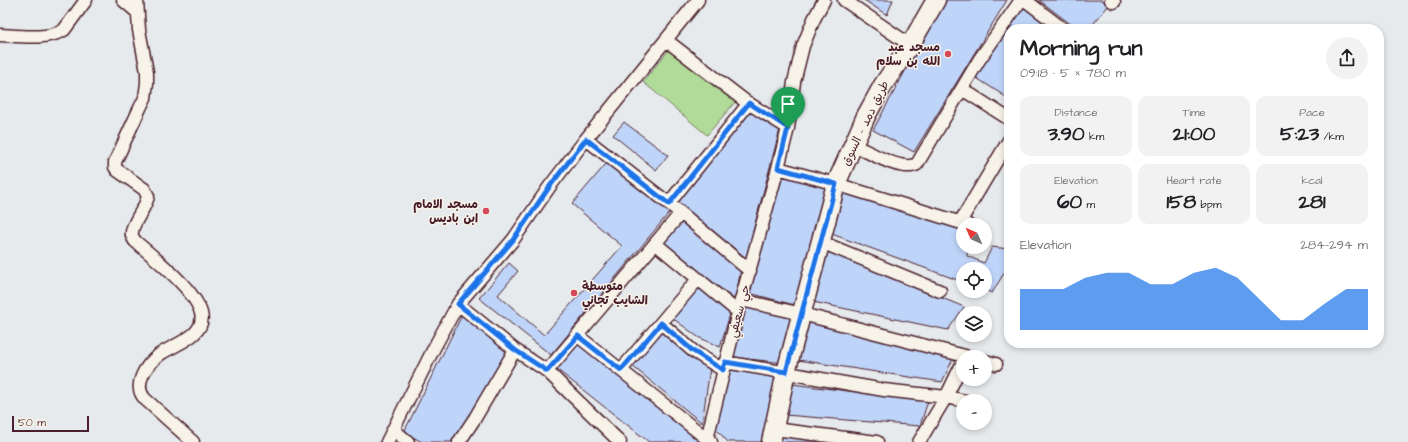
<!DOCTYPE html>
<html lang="en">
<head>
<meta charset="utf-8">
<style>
	:root { --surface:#fff; --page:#f2f2f2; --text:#202124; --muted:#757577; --accent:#1a73e8 }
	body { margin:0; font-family:"Architects Daughter","Playpen Sans Arabic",sans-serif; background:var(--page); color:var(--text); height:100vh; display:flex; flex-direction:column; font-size:15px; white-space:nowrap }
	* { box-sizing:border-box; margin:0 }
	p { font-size:13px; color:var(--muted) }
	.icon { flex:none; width:22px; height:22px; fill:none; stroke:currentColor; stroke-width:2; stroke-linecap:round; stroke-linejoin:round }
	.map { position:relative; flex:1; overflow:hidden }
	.drawer { position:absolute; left:1004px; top:24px; width:380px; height:324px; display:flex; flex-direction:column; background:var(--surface); border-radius:16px; box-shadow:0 2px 6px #0003 }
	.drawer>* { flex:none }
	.needle { width:26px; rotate:315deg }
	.buttons { position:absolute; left:956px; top:218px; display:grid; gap:8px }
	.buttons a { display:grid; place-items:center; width:36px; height:36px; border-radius:50%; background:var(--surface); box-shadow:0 2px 6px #0003; font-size:20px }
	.scale { position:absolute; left:12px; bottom:10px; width:77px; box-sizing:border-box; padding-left:4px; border:2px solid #4a1f2b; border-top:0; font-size:11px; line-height:14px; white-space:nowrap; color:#4a1f2b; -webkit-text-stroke:3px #f7f3e8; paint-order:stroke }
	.pin { position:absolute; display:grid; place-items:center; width:34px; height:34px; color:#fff; margin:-41px -17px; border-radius:50% 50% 50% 0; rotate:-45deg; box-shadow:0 0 4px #0007 }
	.pin .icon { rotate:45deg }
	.round { display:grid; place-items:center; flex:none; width:42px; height:42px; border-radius:21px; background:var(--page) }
	.summary { display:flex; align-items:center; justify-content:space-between; height:68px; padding:0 16px }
	h1 { font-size:22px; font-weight:700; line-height:30px }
	.figures { display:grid; grid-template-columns:repeat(3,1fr); gap:6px; height:68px; padding:4px 16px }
	.figures div { display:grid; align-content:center; border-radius:10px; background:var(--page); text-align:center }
	.figures b { font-size:20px; font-weight:700 }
	.figures small { font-size:11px; font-weight:400 }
	.figures p { font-size:11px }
	.chart { height:112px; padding:8px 16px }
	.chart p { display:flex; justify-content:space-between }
	.chart svg { width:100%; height:72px; margin-top:4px; fill:var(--accent); opacity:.7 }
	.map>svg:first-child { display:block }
	.green { fill:#b0db99; stroke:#7d7d62 }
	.building { fill:#bfd4f9; stroke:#4a1f2b }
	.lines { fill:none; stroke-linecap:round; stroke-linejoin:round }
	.street-casing { stroke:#4a1f2b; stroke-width:15 }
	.secondary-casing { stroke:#4a1f2b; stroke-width:21 }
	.street { stroke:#f7f3e8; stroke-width:12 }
	.secondary { stroke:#f7f3e8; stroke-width:18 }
	.route-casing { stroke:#fff; stroke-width:8 }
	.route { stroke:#1a73e8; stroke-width:5 }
	.poi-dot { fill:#d1495b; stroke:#f7f3e8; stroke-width:1.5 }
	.labels { text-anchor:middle; stroke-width:3; stroke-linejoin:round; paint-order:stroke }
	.poi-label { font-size:12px; font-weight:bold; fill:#4a1f2b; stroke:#f7f3e8; text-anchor:end }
	.street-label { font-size:12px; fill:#4a1f2b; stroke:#f7f3e8 }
</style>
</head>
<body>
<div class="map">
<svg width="1408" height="442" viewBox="0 0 1408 442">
	<rect width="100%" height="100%" fill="#e6eaed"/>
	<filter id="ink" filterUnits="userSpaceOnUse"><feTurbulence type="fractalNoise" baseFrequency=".025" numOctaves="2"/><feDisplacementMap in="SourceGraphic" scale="8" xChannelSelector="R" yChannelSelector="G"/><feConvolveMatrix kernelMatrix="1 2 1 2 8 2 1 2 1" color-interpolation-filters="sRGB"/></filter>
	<g filter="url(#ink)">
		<!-- green -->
		<path class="green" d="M669,50L735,102L707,135L643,82Z"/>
		<!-- building -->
		<path class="building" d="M864,0H893L887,15Z
			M944,0H1007L914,152L873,130Z
			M1039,0H1102L1109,5L1089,29H1077Z
			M1022,6L1055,29H1009V99L975,77Z
			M751,109L780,129L746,258L677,201Z
			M624,122L668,155L656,170L613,135Z
			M611,158L674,207L551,355L479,298L509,263L518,271L498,295L544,335L622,246L572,204Z
			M781,175L827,185L798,306L749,293Z
			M840,191L963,229V247H968L967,256L984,263L992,247L1009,249V265L992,293L985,290V269H963V282L829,233Z
			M682,220L741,269L735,300L663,243Z
			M826,250L964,307L948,330L813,302Z
			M698,284L731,311L720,347L698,337L671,317Z
			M745,305L796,318L784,363L732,357Z
			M462,315L510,355L451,442H422L404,432Z
			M807,320L953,359L942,382L798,360Z
			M662,329L710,368L702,423L631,365Z
			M575,339L702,442H649L555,368Z
			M729,367L780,378L764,442H728L715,428Z
			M792,384L928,401L920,426L785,415Z
			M780,435L838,442H779Z"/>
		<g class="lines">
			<defs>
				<path id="street" d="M123,0L137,12
					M137,0L139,30L147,72V83L145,98L140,108L115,162V167L117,170L144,189L148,196C146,208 132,223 132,232C131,235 133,238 135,241C154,258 195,289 201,313C207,337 171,345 159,355C146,365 132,385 145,399L193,442
					M844,0L910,45
					M1025,0L1063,29
					M1111,0L1114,2
					M0,35C19,36 48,40 64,30L86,0
					M666,40L745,101L788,128
					M962,89L1009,119
					M586,139L681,213L750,271
					M853,145C868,151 902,173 917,164L979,60L1021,0
					M778,168L836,184L968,225
					M669,203L749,103
					M960,222L1009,140
					M821,242L940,291
					M656,244L738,312
					M741,300L802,314L969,357
					M458,304L515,350L547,371L620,442
					M661,323L693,351L723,370
					M578,336L711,442
					M985,361L996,364
					M725,362L884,390L946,397L966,401
					M621,370L698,279
					M547,371L681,213
					M774,429L877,442
					M394,430L408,442
					M707,439L741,300L778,168L788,128L794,82L803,46L814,19L824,0
					M387,442L435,346L458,304L513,240L550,186L586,139L698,0
					M459,442L475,418L515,350
					M919,442L946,397L963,362"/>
				<path id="secondary" d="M771,442L786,372L836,184L866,116L883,85L910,45L936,0"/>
			</defs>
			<!-- street casing -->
			<use href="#street" class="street-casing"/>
			<!-- secondary casing -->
			<use href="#secondary" class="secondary-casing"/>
			<!-- street -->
			<use href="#street" class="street"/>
			<!-- secondary -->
			<use href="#secondary" class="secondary"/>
		</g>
	</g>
	<g class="lines" filter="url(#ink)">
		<defs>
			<path id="route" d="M749,103L788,128L778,168L836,184L786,372L725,362L723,370L693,351L661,323L621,370L578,336L547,371L515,350L458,304L513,240L550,186L586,139L669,204Z"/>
		</defs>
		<!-- route casing -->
		<use href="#route" class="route-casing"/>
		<!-- route -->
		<use href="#route" class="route"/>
	</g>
	<!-- markers -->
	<g class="poi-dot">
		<circle cx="948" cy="54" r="4"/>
		<circle cx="486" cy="211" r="4"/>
		<circle cx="574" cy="293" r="4"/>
	</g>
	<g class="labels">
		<!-- poi labels -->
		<g class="poi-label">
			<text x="940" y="51">مسجد عبد<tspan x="940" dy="14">الله بن سلام</tspan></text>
			<text x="478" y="208">مسجد الامام<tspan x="478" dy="14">ابن باديس</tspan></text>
			<text x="582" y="290" text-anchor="start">متوسطة<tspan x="582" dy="14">الشايب تجاني</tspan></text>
		</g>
		<!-- street labels -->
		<g class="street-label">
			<text transform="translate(865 123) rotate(-64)" y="4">طريق دمد - السوق</text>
			<text transform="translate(739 311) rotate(-75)" y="4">حي سعيفي</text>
		</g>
	</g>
</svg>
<div class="buttons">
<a><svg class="needle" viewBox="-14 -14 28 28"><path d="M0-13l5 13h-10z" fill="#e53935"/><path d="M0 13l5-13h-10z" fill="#757577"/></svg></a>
<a><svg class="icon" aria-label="locate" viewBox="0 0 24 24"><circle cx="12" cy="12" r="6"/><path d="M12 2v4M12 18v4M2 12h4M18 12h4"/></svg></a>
<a><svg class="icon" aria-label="layers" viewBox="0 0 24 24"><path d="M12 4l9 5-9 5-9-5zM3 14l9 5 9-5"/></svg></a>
<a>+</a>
<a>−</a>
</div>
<div class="scale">50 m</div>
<div class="pin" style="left:788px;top:128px;background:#1e9e55"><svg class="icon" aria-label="arrive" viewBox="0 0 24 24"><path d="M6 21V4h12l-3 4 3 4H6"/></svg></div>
<section class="drawer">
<div class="summary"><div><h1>Morning run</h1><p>09:18 · 5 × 780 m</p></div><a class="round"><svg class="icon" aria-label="share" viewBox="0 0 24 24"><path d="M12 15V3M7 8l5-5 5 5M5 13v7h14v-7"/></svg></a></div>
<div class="figures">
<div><p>Distance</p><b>3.90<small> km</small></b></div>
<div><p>Time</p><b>21:00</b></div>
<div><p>Pace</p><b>5:23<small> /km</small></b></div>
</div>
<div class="figures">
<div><p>Elevation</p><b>60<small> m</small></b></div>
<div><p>Heart rate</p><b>158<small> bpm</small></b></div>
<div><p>kcal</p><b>281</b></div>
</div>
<div class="chart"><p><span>Elevation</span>284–294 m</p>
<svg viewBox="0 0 160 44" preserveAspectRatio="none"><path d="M0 44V19L10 19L20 19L30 12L40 9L50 9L60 16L70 16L80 9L90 6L100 12L110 25L120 38L130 38L140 28L150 19L160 19V44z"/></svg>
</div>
</section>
</div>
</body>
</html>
